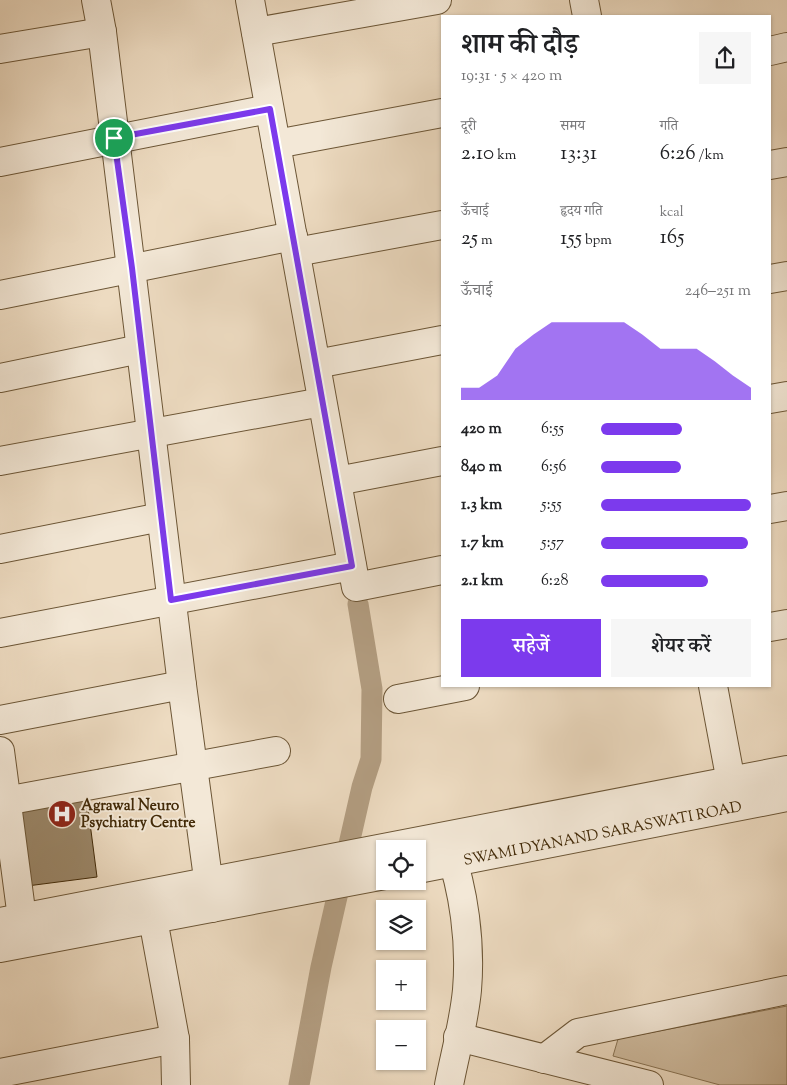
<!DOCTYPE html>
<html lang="hi">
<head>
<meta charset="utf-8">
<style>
	:root { --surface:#fff; --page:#f6f6f6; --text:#202124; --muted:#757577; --accent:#7c3aed }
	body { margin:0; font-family:"Sorts Mill Goudy","Noto Serif Devanagari",serif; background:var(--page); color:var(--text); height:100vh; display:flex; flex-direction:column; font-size:19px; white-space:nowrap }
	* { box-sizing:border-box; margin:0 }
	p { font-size:16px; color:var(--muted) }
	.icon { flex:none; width:28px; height:28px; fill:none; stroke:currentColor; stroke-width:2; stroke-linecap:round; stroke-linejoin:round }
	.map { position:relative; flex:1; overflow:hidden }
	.panel { position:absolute; left:441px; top:15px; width:330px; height:672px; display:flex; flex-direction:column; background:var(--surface); border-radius:0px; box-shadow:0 1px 4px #0004 }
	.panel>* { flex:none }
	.buttons { position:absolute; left:376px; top:840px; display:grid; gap:10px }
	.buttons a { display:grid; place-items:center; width:50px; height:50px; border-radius:0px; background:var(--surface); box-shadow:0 1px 4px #0004; font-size:25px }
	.pin { position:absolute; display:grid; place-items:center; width:42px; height:42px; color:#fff; margin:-21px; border:2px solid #fff; border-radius:50%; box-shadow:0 1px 5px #0007 }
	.round { display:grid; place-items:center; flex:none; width:52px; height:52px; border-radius:0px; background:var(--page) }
	.summary { display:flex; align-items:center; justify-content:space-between; height:85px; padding:0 20px }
	h1 { font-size:28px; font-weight:600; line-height:38px }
	.figures { display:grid; grid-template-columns:repeat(3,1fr); gap:8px; height:85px; padding:5px 20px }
	.figures div { display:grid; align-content:center }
	.figures b { font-size:21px; font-weight:600 }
	.figures small { font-size:14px; font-weight:400 }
	.figures p { font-size:14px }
	.chart { height:140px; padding:10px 20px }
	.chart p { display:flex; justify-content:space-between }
	.chart svg { width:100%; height:90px; margin-top:5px; fill:var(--accent); opacity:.7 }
	.action { display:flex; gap:10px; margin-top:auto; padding:10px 20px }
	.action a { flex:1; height:58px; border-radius:0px; background:var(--accent); color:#fff; font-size:20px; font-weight:600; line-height:58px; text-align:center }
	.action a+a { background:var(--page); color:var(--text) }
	ul { padding:0 20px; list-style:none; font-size:16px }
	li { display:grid; grid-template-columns:80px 60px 1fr; align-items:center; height:38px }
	li i { height:12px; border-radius:6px; background:var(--accent) }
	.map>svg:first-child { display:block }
	.green { fill:#d0bda1; stroke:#887354 }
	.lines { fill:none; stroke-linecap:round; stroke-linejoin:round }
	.canal { stroke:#b39e82; stroke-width:21 }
	.building { fill:#9a8668; stroke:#412907 }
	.minor-casing { stroke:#6c5636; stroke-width:30 }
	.minor { stroke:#f3e8d7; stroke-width:28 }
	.route-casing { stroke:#fff; stroke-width:10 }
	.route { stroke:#7c3aed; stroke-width:6 }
	.labels { text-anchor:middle; stroke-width:4; stroke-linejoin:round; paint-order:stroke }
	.poi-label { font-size:15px; font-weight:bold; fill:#412907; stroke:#f3e8d7; text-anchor:start }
	.street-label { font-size:15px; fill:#412907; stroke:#f3e8d7 }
</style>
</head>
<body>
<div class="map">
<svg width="787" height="1085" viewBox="0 0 787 1085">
	<rect width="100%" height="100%" fill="#eddbc1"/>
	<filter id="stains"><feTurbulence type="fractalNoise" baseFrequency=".004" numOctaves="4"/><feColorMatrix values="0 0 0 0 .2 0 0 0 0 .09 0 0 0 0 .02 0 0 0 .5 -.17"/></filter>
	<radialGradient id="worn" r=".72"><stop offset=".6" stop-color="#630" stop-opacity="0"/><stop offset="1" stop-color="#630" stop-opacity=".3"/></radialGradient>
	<!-- green -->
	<path class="green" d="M787,1006V1085H720L613,1056L618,1039Z"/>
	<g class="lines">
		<!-- canal -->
		<path class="canal" d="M299,1085L321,967L362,787L371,759L372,689L358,604"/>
	</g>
	<!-- building -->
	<path class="building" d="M87,800L97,877L27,886L17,809Z"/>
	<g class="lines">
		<defs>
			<g id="minor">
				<path d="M96,0L102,32L182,685L212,908"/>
				<path d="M250,0L356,587L442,570"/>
				<path d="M584,0L587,16"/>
				<path d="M256,32L437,0"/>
				<path d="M0,49L102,32"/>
				<path d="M770,51L787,47"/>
				<path d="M276,144L442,113"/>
				<path d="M0,162L269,109"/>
				<path d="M770,165L787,162"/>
				<path d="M296,252L442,225"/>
				<path d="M770,279L787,276"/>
				<path d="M0,295L293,236"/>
				<path d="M316,364L442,340"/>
				<path d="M0,378L140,349"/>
				<path d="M770,399L787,396"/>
				<path d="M0,461L322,402"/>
				<path d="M337,481L442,461"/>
				<path d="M770,509L787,506"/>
				<path d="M0,549L161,517"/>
				<path d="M770,627L787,624"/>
				<path d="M0,633L352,566"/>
				<path d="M713,686L734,798"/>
				<path d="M398,699L465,686"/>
				<path d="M0,720L182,685"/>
				<path d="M0,751L22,918"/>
				<path d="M0,802L276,751"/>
				<path d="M448,846C464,890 471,943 467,990C464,1022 455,1054 449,1085"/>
				<path id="s1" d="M418,869L787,797"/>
				<path d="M153,919L175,1039L176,1085"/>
				<path d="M0,922L787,770"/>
				<path d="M0,948L385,875"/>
				<path d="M458,1037L649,1085"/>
				<path d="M544,1059L578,1033L787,990"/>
				<path d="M0,1073L175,1039"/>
			</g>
		</defs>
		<!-- minor casing -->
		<use href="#minor" class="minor-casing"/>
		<!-- minor -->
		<use href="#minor" class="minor"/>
	</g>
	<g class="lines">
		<defs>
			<path id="route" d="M270,109L352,566L171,600L132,268L114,138Z"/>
		</defs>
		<!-- route casing -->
		<use href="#route" class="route-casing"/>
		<!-- route -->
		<use href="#route" class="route"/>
	</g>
	<!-- icons -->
	<defs>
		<symbol id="hospital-disc" viewBox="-11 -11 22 22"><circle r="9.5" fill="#8f2418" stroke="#f3e8d7"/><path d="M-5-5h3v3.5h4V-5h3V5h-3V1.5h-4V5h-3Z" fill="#fff"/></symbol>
	</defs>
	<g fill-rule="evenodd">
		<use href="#hospital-disc" x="46" y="798" width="32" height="32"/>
	</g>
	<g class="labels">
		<!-- poi labels -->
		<g class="poi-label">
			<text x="81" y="810">Agrawal Neuro<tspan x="81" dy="17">Psychiatry Centre</tspan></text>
		</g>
		<!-- street labels -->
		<g class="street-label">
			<text dy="5" stroke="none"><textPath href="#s1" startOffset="188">SWAMI DYANAND SARASWATI ROAD</textPath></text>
		</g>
	</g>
	<rect width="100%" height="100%" filter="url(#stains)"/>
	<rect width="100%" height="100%" fill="url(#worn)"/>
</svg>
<div class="buttons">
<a><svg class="icon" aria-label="locate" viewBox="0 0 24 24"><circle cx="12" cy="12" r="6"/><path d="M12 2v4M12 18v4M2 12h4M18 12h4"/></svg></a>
<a><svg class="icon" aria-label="layers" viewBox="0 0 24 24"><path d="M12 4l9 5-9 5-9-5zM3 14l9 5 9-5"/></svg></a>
<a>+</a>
<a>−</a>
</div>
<div class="pin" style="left:114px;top:138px;background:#1e9e55"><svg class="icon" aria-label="arrive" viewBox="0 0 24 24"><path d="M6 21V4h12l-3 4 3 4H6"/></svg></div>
<section class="panel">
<div class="summary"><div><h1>शाम की दौड़</h1><p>19:31 · 5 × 420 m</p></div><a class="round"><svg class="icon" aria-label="share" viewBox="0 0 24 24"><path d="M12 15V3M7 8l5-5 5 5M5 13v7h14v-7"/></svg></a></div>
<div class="figures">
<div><p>दूरी</p><b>2.10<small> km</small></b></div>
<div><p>समय</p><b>13:31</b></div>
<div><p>गति</p><b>6:26<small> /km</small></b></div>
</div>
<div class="figures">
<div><p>ऊँचाई</p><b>25<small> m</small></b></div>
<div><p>हृदय गति</p><b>155<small> bpm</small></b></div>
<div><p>kcal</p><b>165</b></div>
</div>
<div class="chart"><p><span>ऊँचाई</span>246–251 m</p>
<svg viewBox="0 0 160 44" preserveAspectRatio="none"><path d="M0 44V38L10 38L20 32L30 19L40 12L50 6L60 6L70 6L80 6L90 6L100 12L110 19L120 19L130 19L140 25L150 32L160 38V44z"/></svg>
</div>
<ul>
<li><b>420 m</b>6:55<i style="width:54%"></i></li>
<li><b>840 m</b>6:56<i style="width:53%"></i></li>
<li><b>1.3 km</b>5:55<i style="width:100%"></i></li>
<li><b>1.7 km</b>5:57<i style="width:98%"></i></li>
<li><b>2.1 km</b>6:28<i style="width:71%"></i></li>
</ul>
<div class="action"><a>सहेजें</a><a>शेयर करें</a></div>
</section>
</div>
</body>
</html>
